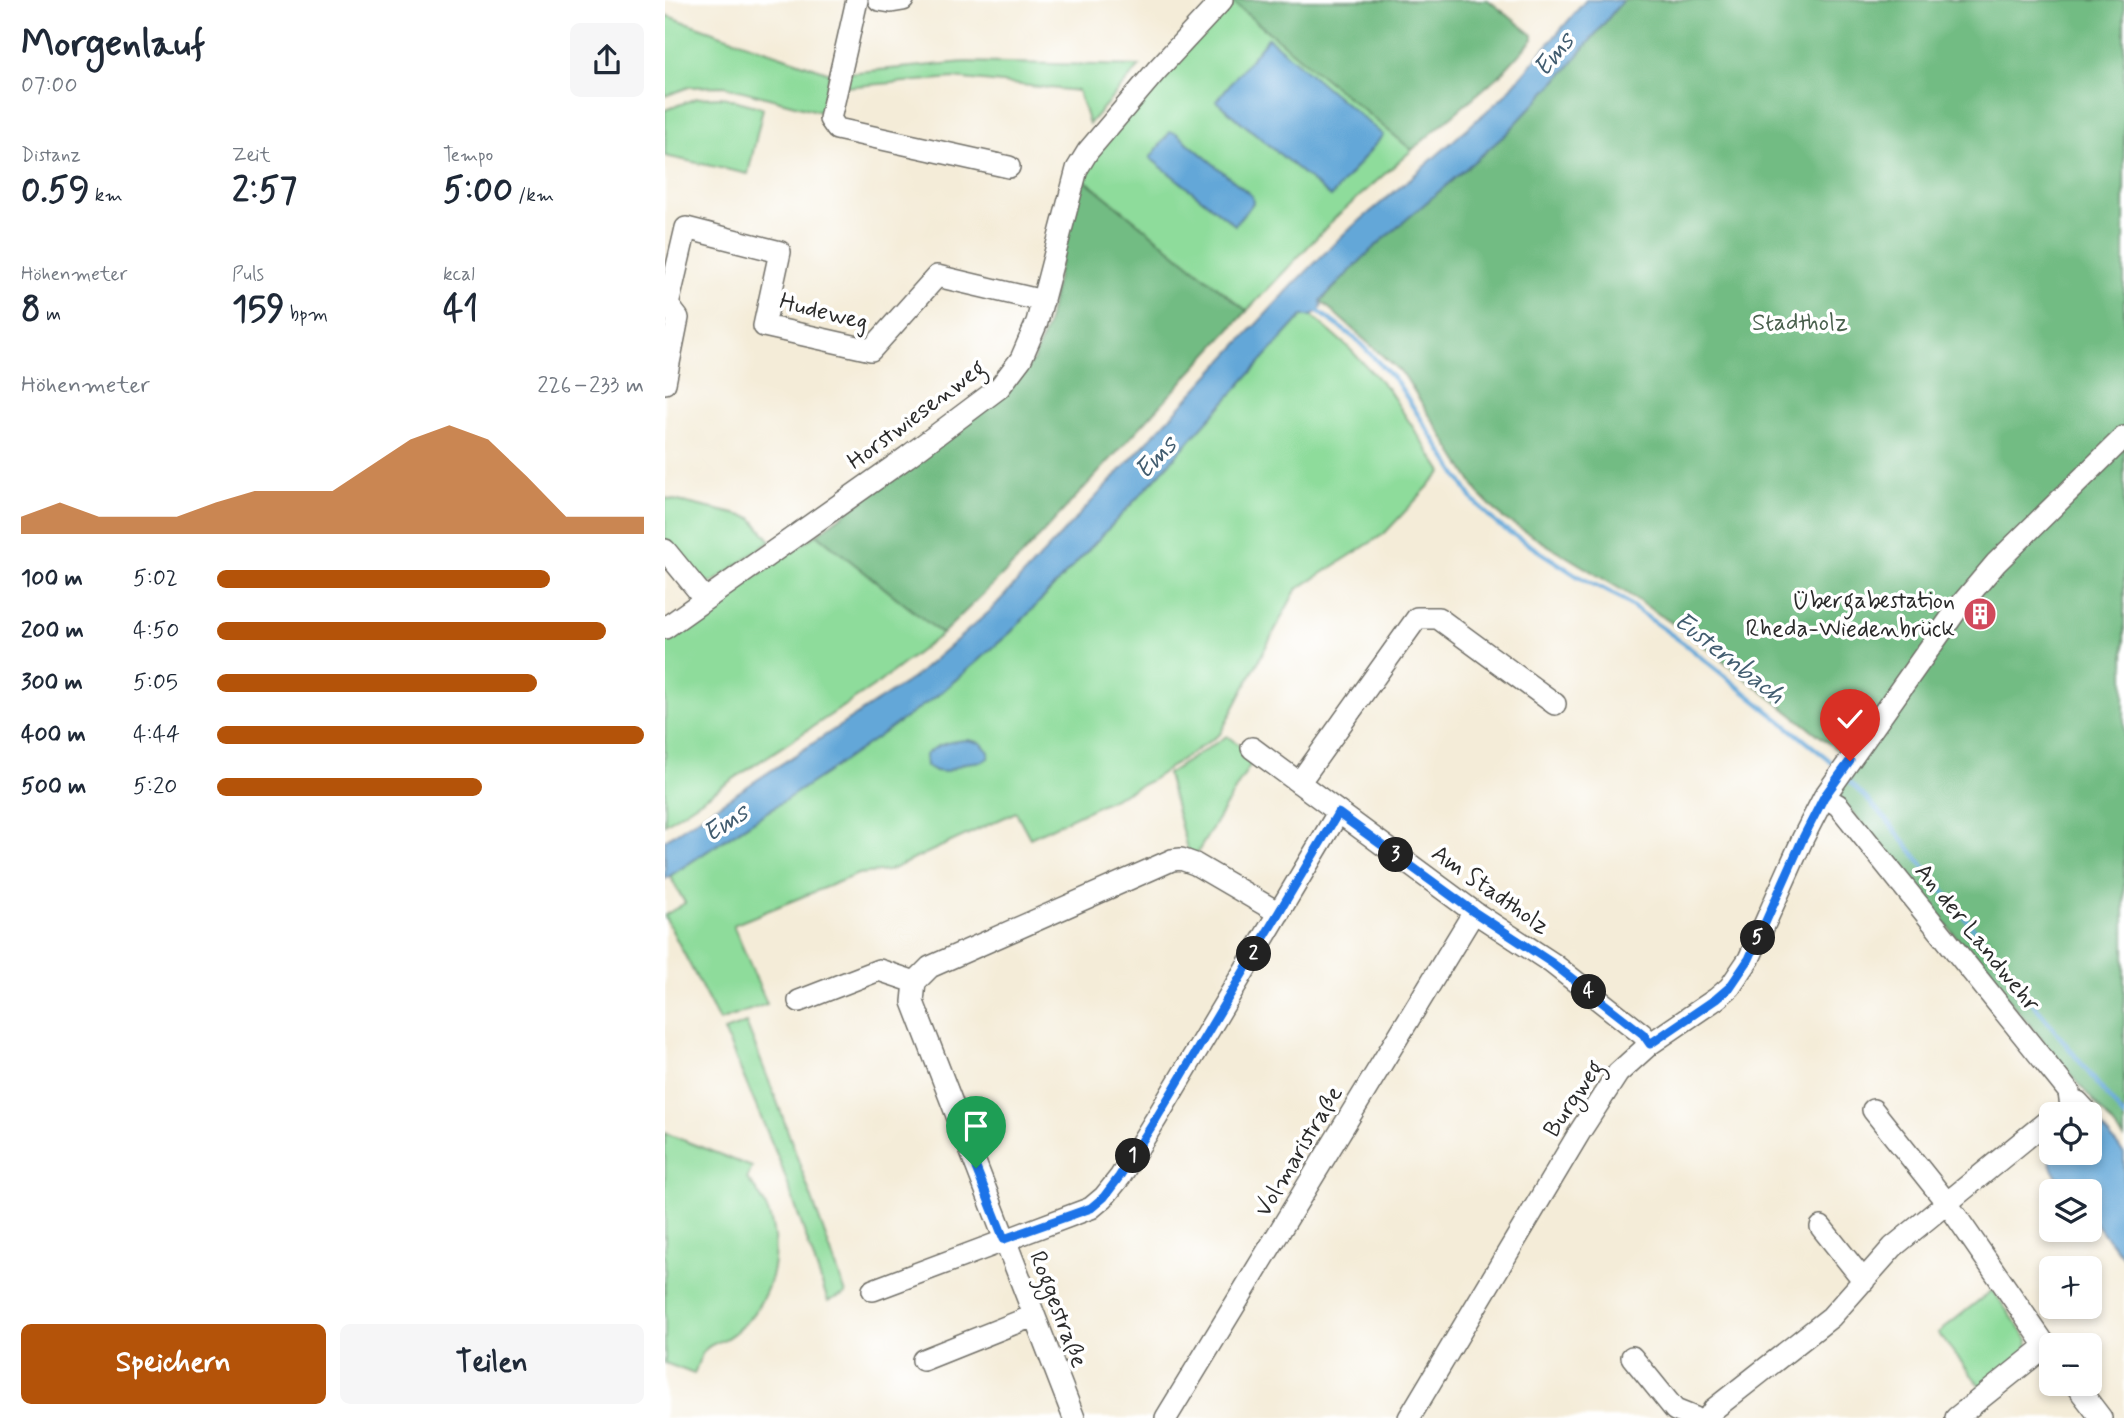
<!DOCTYPE html>
<html lang="de">
<head>
<meta charset="utf-8">
<style>
	:root { --surface:#fff; --page:#f6f6f7; --text:#1f2937; --muted:#747a83; --accent:#b45309 }
	body { margin:0; font-family:Mynerve,sans-serif; background:var(--page); color:var(--text); height:100vh; display:flex; flex-direction:column; font-size:26px; white-space:nowrap }
	* { box-sizing:border-box; margin:0 }
	p { font-size:23px; color:var(--muted) }
	.icon { flex:none; width:38px; height:38px; fill:none; stroke:currentColor; stroke-width:2; stroke-linecap:round; stroke-linejoin:round }
	.map { position:relative; flex:1; overflow:hidden }
	.sheet { display:flex; flex-direction:column; background:var(--surface); width:665px }
	.sheet>* { flex:none }
	.fabs { position:absolute; left:1374px; top:1102px; display:grid; gap:14px }
	.fabs a { display:grid; place-items:center; width:63px; height:63px; border-radius:10px; background:var(--surface); box-shadow:0 4px 10px #0003; font-size:35px }
	.pin { position:absolute; display:grid; place-items:center; width:60px; height:60px; color:#fff; margin:-72px -30px; border-radius:50% 50% 50% 0; rotate:-45deg; box-shadow:0 0 7px #0007 }
	.pin .icon { rotate:45deg }
	.km { position:absolute; width:35px; height:35px; margin:-18px; border-radius:50%; background:#222; color:#fff; font-size:19px; line-height:35px; text-align:center }
	.round { display:grid; place-items:center; flex:none; width:74px; height:74px; border-radius:10px; background:var(--page) }
	.headline { display:flex; align-items:center; justify-content:space-between; height:119px; padding:0 21px }
	h1 { font-size:38px; font-weight:700; line-height:52px }
	.stats { display:grid; grid-template-columns:repeat(3,1fr); gap:10px; height:119px; padding:7px 21px }
	.stats div { display:grid; align-content:center }
	.stats b { font-size:35px; font-weight:700 }
	.stats small { font-size:19px; font-weight:400 }
	.stats p { font-size:19px }
	.chart { height:196px; padding:14px 21px }
	.chart p { display:flex; justify-content:space-between }
	.chart svg { width:100%; height:126px; margin-top:7px; fill:var(--accent); opacity:.7 }
	.primary-button { display:flex; gap:14px; margin-top:auto; padding:14px 21px }
	.primary-button a { flex:1; height:80px; border-radius:10px; background:var(--accent); color:#fff; font-size:28px; font-weight:700; line-height:80px; text-align:center }
	.primary-button a+a { background:var(--page); color:var(--text) }
	ul { padding:0 21px; list-style:none; font-size:23px }
	li { display:grid; grid-template-columns:112px 84px 1fr; align-items:center; height:52px }
	li i { height:18px; border-radius:9px; background:var(--accent) }
	main { display:flex; flex:1; min-height:0 }
	.map>svg:first-child { display:block }
	.green { fill:#8edc9b; stroke:#5c8463; stroke-width:2 }
	.forest { fill:#72bc83; stroke:#4e7457; stroke-width:2 }
	.water { fill:#64a7d8; stroke:#486982; stroke-width:2 }
	.lines { fill:none; stroke-linecap:round; stroke-linejoin:round }
	.stream { stroke:#64a7d8; stroke-width:4.5 }
	.minor-casing { stroke:#716f68; stroke-width:24 }
	.minor { stroke:#fff; stroke-width:21 }
	.route-casing { stroke:#fff; stroke-width:14 }
	.route { stroke:#1a73e8; stroke-width:9 }
	.labels { text-anchor:middle; stroke-width:7; stroke-linejoin:round; paint-order:stroke }
	.street-label { font-size:24px; fill:#2b2b2b; stroke:#fff }
	.park-label { font-size:24px; fill:#49604d; stroke:#fff }
	.poi-label { font-size:24px; fill:#2b2b2b; stroke:#fff; text-anchor:end }
	.water-label { font-size:26px; font-style:italic; fill:#425d70; stroke:#fff }
</style>
</head>
<body>
<main>
<section class="sheet">
<div class="headline"><div><h1>Morgenlauf</h1><p>07:00</p></div><a class="round"><svg class="icon" aria-label="share" viewBox="0 0 24 24"><path d="M12 15V3M7 8l5-5 5 5M5 13v7h14v-7"/></svg></a></div>
<div class="stats">
<div><p>Distanz</p><b>0.59<small> km</small></b></div>
<div><p>Zeit</p><b>2:57</b></div>
<div><p>Tempo</p><b>5:00<small> /km</small></b></div>
</div>
<div class="stats">
<div><p>Höhenmeter</p><b>8<small> m</small></b></div>
<div><p>Puls</p><b>159<small> bpm</small></b></div>
<div><p>kcal</p><b>41</b></div>
</div>
<div class="chart"><p><span>Höhenmeter</span>226–233 m</p>
<svg viewBox="0 0 160 44" preserveAspectRatio="none"><path d="M0 44V38L10 33L20 38L30 38L40 38L50 33L60 29L70 29L80 29L90 20L100 11L110 6L120 11L130 24L140 38L150 38L160 38V44z"/></svg>
</div>
<ul>
<li><b>100 m</b>5:02<i style="width:78%"></i></li>
<li><b>200 m</b>4:50<i style="width:91%"></i></li>
<li><b>300 m</b>5:05<i style="width:75%"></i></li>
<li><b>400 m</b>4:44<i style="width:100%"></i></li>
<li><b>500 m</b>5:20<i style="width:62%"></i></li>
</ul>
<div class="primary-button"><a>Speichern</a><a>Teilen</a></div>
</section>
<div class="map">
<svg width="1459" height="1418" viewBox="0 0 1459 1418">
	<rect width="100%" height="100%" fill="#fff"/>
	<filter id="ink" filterUnits="userSpaceOnUse"><feTurbulence type="fractalNoise" baseFrequency=".0143" numOctaves="2"/><feDisplacementMap in="SourceGraphic" scale="14" xChannelSelector="R" yChannelSelector="G"/><feConvolveMatrix kernelMatrix="1 2 1 2 8 2 1 2 1" color-interpolation-filters="sRGB"/></filter>
	<filter id="wash" filterUnits="userSpaceOnUse"><feTurbulence type="fractalNoise" baseFrequency=".00686" numOctaves="4" result="noise"/><feDisplacementMap in="SourceGraphic" scale="28" xChannelSelector="R" yChannelSelector="G"/><feGaussianBlur stdDeviation="1.57" result="paint"/><feColorMatrix in="noise" values="0 0 0 0 0 0 0 0 0 0 0 0 0 0 0 0 0 1.4 0 .05"/><feComposite in="paint" operator="in"/></filter>
	<g filter="url(#wash)">
		<rect width="100%" height="100%" fill="#f4ecd8"/>
		<!-- green -->
		<path class="green" d="M566,1L747,150L671,217L582,311L416,177L429,153Z
			M0,15L165,73L156,112L59,86L24,87L0,96Z
			M300,62L475,66L424,124L413,91L289,78L179,87L182,73Z
			M58,97L98,108L83,174L0,156V110L32,98Z
			M637,316H647L684,348L723,389L777,472L719,534L631,590L555,734L485,781L365,838L351,812L223,871L193,874L68,925L102,1004L54,1021L0,917V915L20,903L5,876L161,773L273,695L346,632L489,480Z
			M0,498L87,518L106,541L47,583L31,578L14,552L0,540Z
			M152,534L277,634L208,687L0,824V640Z
			M562,736L590,757L531,855L522,849L502,774Z
			M81,1023L113,1104L181,1294L163,1301L115,1162L59,1031Z
			M0,1133L87,1167L82,1179C120,1220 118,1282 81,1322C75,1328 68,1335 60,1339C55,1342 45,1344 41,1349C35,1354 32,1367 29,1374L0,1363Z
			M1327,1290L1363,1339L1362,1351L1317,1388L1273,1333Z"/>
		<!-- forest -->
		<path class="forest" d="M567,0H823L868,35V39L837,73L747,150L566,1Z
			M958,0H1459V1138L1172,794L1192,765L1025,635L960,592L838,518L815,495L739,375L656,301L707,249L841,134L903,68Z
			M416,177L582,311L351,562L277,634L152,534L340,394L368,361L382,326L410,190Z"/>
		<!-- water -->
		<path class="water" d="M921,0H958L903,68L841,134L707,249L656,300L657,307L647,316H637L489,480L346,632L273,695L161,773L0,879V840L248,678L325,611L627,286L680,233L746,178L839,96Z
			M603,38L718,135L666,197L551,101Z
			M505,132L511,133L587,196L588,203L570,225L485,158Z
			M303,740L316,743L324,752L323,758L318,761L300,763L280,772L270,771L261,766L260,755C273,743 287,741 303,740Z
			M1430,1119L1459,1153V1259L1425,1216L1424,1192H1405L1388,1171L1383,1156L1387,1153H1424L1425,1123Z"/>
		<g class="lines">
			<!-- stream -->
			<path class="stream" d="M649,308L692,340L732,382L808,500L832,524L914,577L954,597L1021,645L1163,759L1172,768
				M1180,777L1221,819L1459,1117"/>
		</g>
	</g>
	<g filter="url(#ink)">
		<g class="lines">
			<defs>
				<path id="minor" d="M192,0L165,119L172,129L344,167
					M214,0L226,2L238,0
					M0,383L13,318L3,305L21,228L115,252L99,326L206,350L272,276L378,301
					M0,550L40,599
					M0,628L242,457L334,388L356,359L372,322L412,169L423,151L491,71L557,0
					M587,748L809,912L887,963L977,1034L985,1044
					M634,783L752,618H773L890,704
					M1159,797L1173,805L1404,1092L1405,1100
					M134,1001L214,970L250,982
					M1405,1100L1413,1102L1424,1114
					M1208,1110L1282,1203L1386,1353
					M1156,1227L1199,1281
					M208,1290L426,1208L439,1197L455,1177L491,1119L673,813
					M967,1357L1010,1410L1030,1418
					M258,1360L368,1316
					M1410,1384L1436,1418
					M409,1418L248,1002L250,982L265,967L507,860L516,859L530,864L614,913
					M501,1418L809,912
					M744,1418L916,1130L953,1073L985,1044L1051,999L1065,987L1084,959L1138,838L1159,797L1293,608L1331,563L1459,437
					M1043,1418L1049,1409L1166,1317L1228,1247L1386,1118
					M1291,1418L1381,1346"/>
			</defs>
			<!-- minor casing -->
			<use href="#minor" class="minor-casing"/>
			<!-- minor -->
			<use href="#minor" class="minor"/>
		</g>
	</g>
	<g class="lines" filter="url(#ink)">
		<defs>
			<path id="route" d="M311,1168L339,1239L426,1208L439,1197L454,1177L491,1119L673,813L809,912L887,963L978,1034L985,1044L1051,999L1065,987L1084,959L1138,838L1159,797L1185,761"/>
		</defs>
		<!-- route casing -->
		<use href="#route" class="route-casing"/>
		<!-- route -->
		<use href="#route" class="route"/>
	</g>
	<!-- icons -->
	<defs>
		<symbol id="building-disc" viewBox="-11 -11 22 22"><circle r="9.5" fill="#d1495b" stroke="#fff"/><path d="M-4-6H4V6H1V3H-1V6H-4ZM-2.5-4.3h1.7v1.8h-1.7ZM.8-4.3h1.7v1.8H.8ZM-2.5-1h1.7V.8h-1.7ZM.8-1h1.7V.8H.8Z" fill="#fff"/></symbol>
	</defs>
	<g fill-rule="evenodd">
		<use href="#building-disc" x="1296" y="595" width="38" height="38"/>
	</g>
	<g class="labels">
		<!-- street labels -->
		<g class="street-label">
			<text transform="translate(159 311) rotate(14)" y="8">Hudeweg</text>
			<text transform="translate(251 414) rotate(-37)" y="8">Horstwiesenweg</text>
			<text transform="translate(826 889) rotate(35)" y="8">Am Stadtholz</text>
			<text transform="translate(1313 937) rotate(51)" y="8">An der Landwehr</text>
			<text transform="translate(908 1098) rotate(-56)" y="8">Burgweg</text>
			<text transform="translate(633 1151) rotate(-59)" y="8">Volmaristraße</text>
			<text transform="translate(394 1309) rotate(69)" y="8">Roggestraße</text>
		</g>
		<!-- park labels -->
		<g class="park-label">
			<text x="1135" y="330">Stadtholz</text>
		</g>
		<!-- poi labels -->
		<g class="poi-label">
			<text x="1290" y="608">Übergabestation<tspan x="1290" dy="28">Rheda-Wiedenbrück</tspan></text>
		</g>
		<!-- water labels -->
		<g class="water-label">
			<text transform="translate(888 54) rotate(-50)" y="9">Ems</text>
			<text transform="translate(490 457) rotate(-46)" y="9">Ems</text>
			<text transform="translate(1065 657) rotate(38)" y="9">Eusternbach</text>
			<text transform="translate(60 822) rotate(-33)" y="9">Ems</text>
		</g>
	</g>
</svg>
<div class="fabs">
<a><svg class="icon" aria-label="locate" viewBox="0 0 24 24"><circle cx="12" cy="12" r="6"/><path d="M12 2v4M12 18v4M2 12h4M18 12h4"/></svg></a>
<a><svg class="icon" aria-label="layers" viewBox="0 0 24 24"><path d="M12 4l9 5-9 5-9-5zM3 14l9 5 9-5"/></svg></a>
<a>+</a>
<a>−</a>
</div>
<div class="pin" style="left:311px;top:1168px;background:#1e9e55"><svg class="icon" aria-label="arrive" viewBox="0 0 24 24"><path d="M6 21V4h12l-3 4 3 4H6"/></svg></div>
<div class="pin" style="left:1185px;top:761px;background:#d93025"><svg class="icon" aria-label="check" viewBox="0 0 24 24"><path d="M5 12l5 5 9-10"/></svg></div>
<b class="km" style="left:468px;top:1156px">1</b>
<b class="km" style="left:589px;top:954px">2</b>
<b class="km" style="left:731px;top:855px">3</b>
<b class="km" style="left:924px;top:992px">4</b>
<b class="km" style="left:1093px;top:938px">5</b>
</div>
</main>
</body>
</html>
